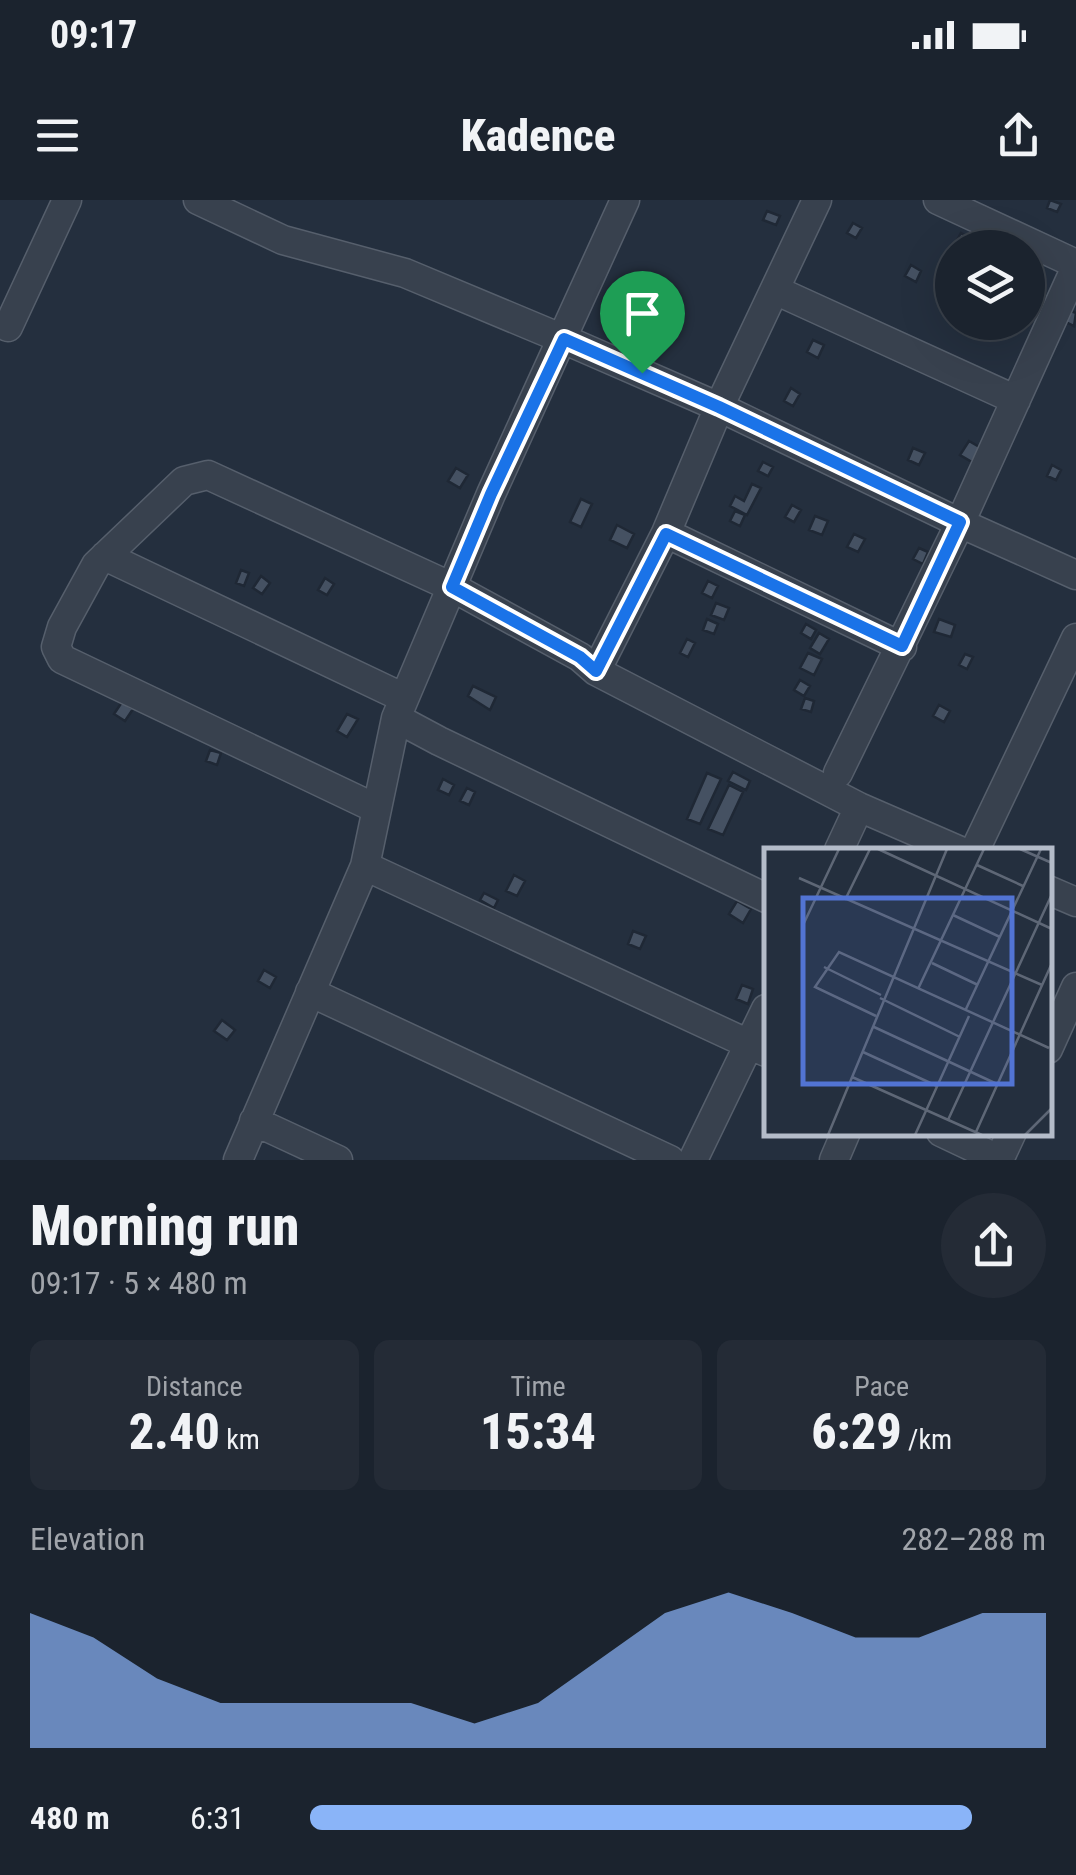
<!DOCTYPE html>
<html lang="en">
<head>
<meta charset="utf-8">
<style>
	:root { --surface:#1b232e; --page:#242b36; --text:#f1f3f6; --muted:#a0a4aa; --line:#39404a; --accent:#8ab4f8 }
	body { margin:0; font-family:"Roboto Condensed",sans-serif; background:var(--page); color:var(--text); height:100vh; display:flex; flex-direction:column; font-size:38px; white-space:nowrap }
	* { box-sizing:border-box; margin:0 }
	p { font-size:32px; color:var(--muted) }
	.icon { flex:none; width:55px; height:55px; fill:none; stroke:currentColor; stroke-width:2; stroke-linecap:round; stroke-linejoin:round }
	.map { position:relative; height:960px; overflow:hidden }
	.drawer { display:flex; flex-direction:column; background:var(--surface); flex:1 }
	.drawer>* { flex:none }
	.tools { position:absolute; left:935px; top:30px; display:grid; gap:20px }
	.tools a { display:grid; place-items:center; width:110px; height:110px; border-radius:50%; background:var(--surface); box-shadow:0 10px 40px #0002,0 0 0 2px var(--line); font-size:50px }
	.pin { position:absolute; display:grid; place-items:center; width:85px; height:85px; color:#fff; margin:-102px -42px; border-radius:50% 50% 50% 0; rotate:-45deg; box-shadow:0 0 10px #0007 }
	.pin .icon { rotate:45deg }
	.round { display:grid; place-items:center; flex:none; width:105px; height:105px; border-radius:52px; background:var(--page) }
	.head { display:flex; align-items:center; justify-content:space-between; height:170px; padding:0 30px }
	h1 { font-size:55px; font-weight:800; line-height:75px }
	.metrics { display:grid; grid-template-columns:repeat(3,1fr); gap:15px; height:170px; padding:10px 30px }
	.metrics div { display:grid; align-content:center; border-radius:15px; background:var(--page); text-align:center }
	.metrics b { font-size:50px; font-weight:800 }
	.metrics small { font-size:28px; font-weight:400 }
	.metrics p { font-size:28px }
	.chart { height:280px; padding:20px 30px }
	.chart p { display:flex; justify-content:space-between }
	.chart svg { width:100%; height:180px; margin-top:10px; fill:var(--accent); opacity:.7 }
	ul { padding:0 30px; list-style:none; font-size:32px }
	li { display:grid; grid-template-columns:160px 120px 1fr; align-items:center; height:75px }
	li i { height:25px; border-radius:12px; background:var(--accent) }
	.status { display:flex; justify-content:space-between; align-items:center; height:70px; padding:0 50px; background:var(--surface); direction:ltr }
	.status svg { height:28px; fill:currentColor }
	header { display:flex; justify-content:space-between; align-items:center; height:130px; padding:0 30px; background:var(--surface); font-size:45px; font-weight:800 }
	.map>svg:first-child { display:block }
	.building { fill:#455162; stroke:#1f2835; stroke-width:2.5 }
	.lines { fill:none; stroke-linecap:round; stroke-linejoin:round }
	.minor-casing { stroke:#565f6c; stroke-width:31 }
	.minor { stroke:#38414e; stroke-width:28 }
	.route-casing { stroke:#fff; stroke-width:20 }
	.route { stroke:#1a73e8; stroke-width:12 }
	.inset-road { fill:none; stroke:#5e6776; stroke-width:2.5 }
	.view { fill:#5274d3; fill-opacity:0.15; stroke:#5274d3; stroke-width:5 }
	.inset-edge { fill:none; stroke:#b4bcc9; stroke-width:5 }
</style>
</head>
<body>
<div class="status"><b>09:17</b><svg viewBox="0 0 49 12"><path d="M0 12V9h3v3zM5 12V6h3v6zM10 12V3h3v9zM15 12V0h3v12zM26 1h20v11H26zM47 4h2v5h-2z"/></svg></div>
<header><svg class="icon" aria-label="menu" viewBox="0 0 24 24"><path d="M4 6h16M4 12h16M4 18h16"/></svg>Kadence<svg class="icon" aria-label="share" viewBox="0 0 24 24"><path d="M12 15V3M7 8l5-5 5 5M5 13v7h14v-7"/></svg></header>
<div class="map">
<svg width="1076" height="960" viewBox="0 0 1076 960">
	<rect width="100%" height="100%" fill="#242f3e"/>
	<!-- building -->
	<path class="building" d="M1050,0L1061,4L1057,12L1047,8Z
		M767,11L780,16L776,25L763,20Z
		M853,23L862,28L856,38L847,33Z
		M961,33L970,38L966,47L956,42Z
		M911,65L921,71L916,82L905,76Z
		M1071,111L1076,113L1074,126L1066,122Z
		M813,140L824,145L818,158L807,152Z
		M791,188L800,194L793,206L784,201Z
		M969,241L981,248L972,262L960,255Z
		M913,248L925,253L919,265L908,260Z
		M763,262L773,267L768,276L758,271Z
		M1052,265L1061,270L1056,280L1047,276Z
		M456,268L468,275L460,288L448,281Z
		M752,284L761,288L747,315L730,306L735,296L744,301Z
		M581,299L592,304L581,327L570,322Z
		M792,305L801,310L794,322L785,317Z
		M735,311L745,315L740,326L730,321Z
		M815,316L828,321L822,335L809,330Z
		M617,325L634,334L627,348L610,340Z
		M854,334L865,339L858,352L847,347Z
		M919,348L928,352L923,364L913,359Z
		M241,370L249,373L244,386L236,383Z
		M261,376L270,383L262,394L253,388Z
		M325,378L334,384L327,395L318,390Z
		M708,381L718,386L712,398L702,393Z
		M716,403L729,408L724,420L711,415Z
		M707,419L718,424L714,434L703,430Z
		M939,419L955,425L951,437L934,432Z
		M806,424L816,430L811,439L801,433Z
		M819,433L829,439L820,454L810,448Z
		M687,439L695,443L688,457L680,453Z
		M808,453L822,459L814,475L800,468Z
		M965,454L973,457L967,469L959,465Z
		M800,480L810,486L804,496L794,490Z
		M473,486L496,497L490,510L468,496Z
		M805,498L814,501L811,512L801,509Z
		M122,502L133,509L125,521L114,514Z
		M939,505L950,511L944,522L933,516Z
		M347,514L358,519L347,537L337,531Z
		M210,550L221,553L217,565L206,561Z
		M733,572L750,581L746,590L728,581Z
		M707,573L721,579L700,624L687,619Z
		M443,579L454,585L449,595L438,590Z
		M729,585L743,592L723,635L708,629Z
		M467,588L475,592L469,605L460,601Z
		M514,675L525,681L517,696L506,691Z
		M484,693L498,700L494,708L480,700Z
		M737,701L751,709L743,723L729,714Z
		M633,731L646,736L640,749L628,744Z
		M264,770L276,777L270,788L258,781Z
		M742,785L753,789L748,804L736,799Z
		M222,820L235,830L227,840L214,831Z"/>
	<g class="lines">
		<defs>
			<path id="minor" d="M198,0L283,40L405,73L563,139L719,207L960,323L1076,375
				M938,0L1076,64
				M775,90L1016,200
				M8,127L67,0
				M666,333L902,447
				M105,356L404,498
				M596,471L666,333L719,207L817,0
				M396,518L439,541L766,698
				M838,573L960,323L1076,67
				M377,609L62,459L56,447L62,427L96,365L184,281L208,275L452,387L580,457L596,471L859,607L958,650
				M839,650L859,607
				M975,650L1076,438
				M365,666L766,852
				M1048,690L1076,702
				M310,792L670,960
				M1048,849L1076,787
				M254,921L338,960
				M941,932L1000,960
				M238,960L365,666L396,518L491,294L625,0
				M693,960L766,809
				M834,960L846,932
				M999,960L1012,932"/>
		</defs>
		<!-- minor casing -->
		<use href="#minor" class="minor-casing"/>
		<!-- minor -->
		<use href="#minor" class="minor"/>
	</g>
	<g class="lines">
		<defs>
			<path id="route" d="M564,139L719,207L960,322L902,446L666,334L596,471L580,457L452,387L491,294Z"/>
		</defs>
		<!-- route casing -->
		<use href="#route" class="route-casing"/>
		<!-- route -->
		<use href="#route" class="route"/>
	</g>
	<!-- overview -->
	<g transform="translate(764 648)">
		<rect width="288" height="288" fill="#242f3e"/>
		<path class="inset-road" d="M114,1L288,81M256,1L288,15M213,17L259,38M35,30L278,137M81,52L106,1M189,67L236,89M40,75L75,1M168,115L214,137M60,119L117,147M154,141L220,1M116,150L196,189M202,161L277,1M112,168L51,139L75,104L285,200M110,179L233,236M99,204L173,238M88,229L218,287M184,272L288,46M212,284L288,115M64,287L183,1M151,287L205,168M261,287L288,260"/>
		<path class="view" d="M39,50H248V236H39Z"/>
		<rect width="288" height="288" class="inset-edge"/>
	</g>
</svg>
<div class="tools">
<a><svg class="icon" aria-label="layers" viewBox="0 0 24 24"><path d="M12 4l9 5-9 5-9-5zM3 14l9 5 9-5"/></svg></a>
</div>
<div class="pin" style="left:642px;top:173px;background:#1e9e55"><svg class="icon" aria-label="arrive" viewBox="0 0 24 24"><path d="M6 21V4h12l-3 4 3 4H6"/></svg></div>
</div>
<section class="drawer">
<div class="head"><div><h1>Morning run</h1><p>09:17 · 5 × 480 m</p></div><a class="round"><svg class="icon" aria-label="share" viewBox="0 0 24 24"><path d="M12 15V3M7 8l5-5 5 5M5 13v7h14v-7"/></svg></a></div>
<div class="metrics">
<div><p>Distance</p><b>2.40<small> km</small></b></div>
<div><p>Time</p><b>15:34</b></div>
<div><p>Pace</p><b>6:29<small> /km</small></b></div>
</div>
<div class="chart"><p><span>Elevation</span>282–288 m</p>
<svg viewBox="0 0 160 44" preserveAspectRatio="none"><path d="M0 44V11L10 17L20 27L30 33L40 33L50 33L60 33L70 38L80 33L90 22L100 11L110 6L120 11L130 17L140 17L150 11L160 11V44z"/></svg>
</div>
<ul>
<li><b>480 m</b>6:31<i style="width:90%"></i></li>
</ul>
</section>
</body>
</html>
